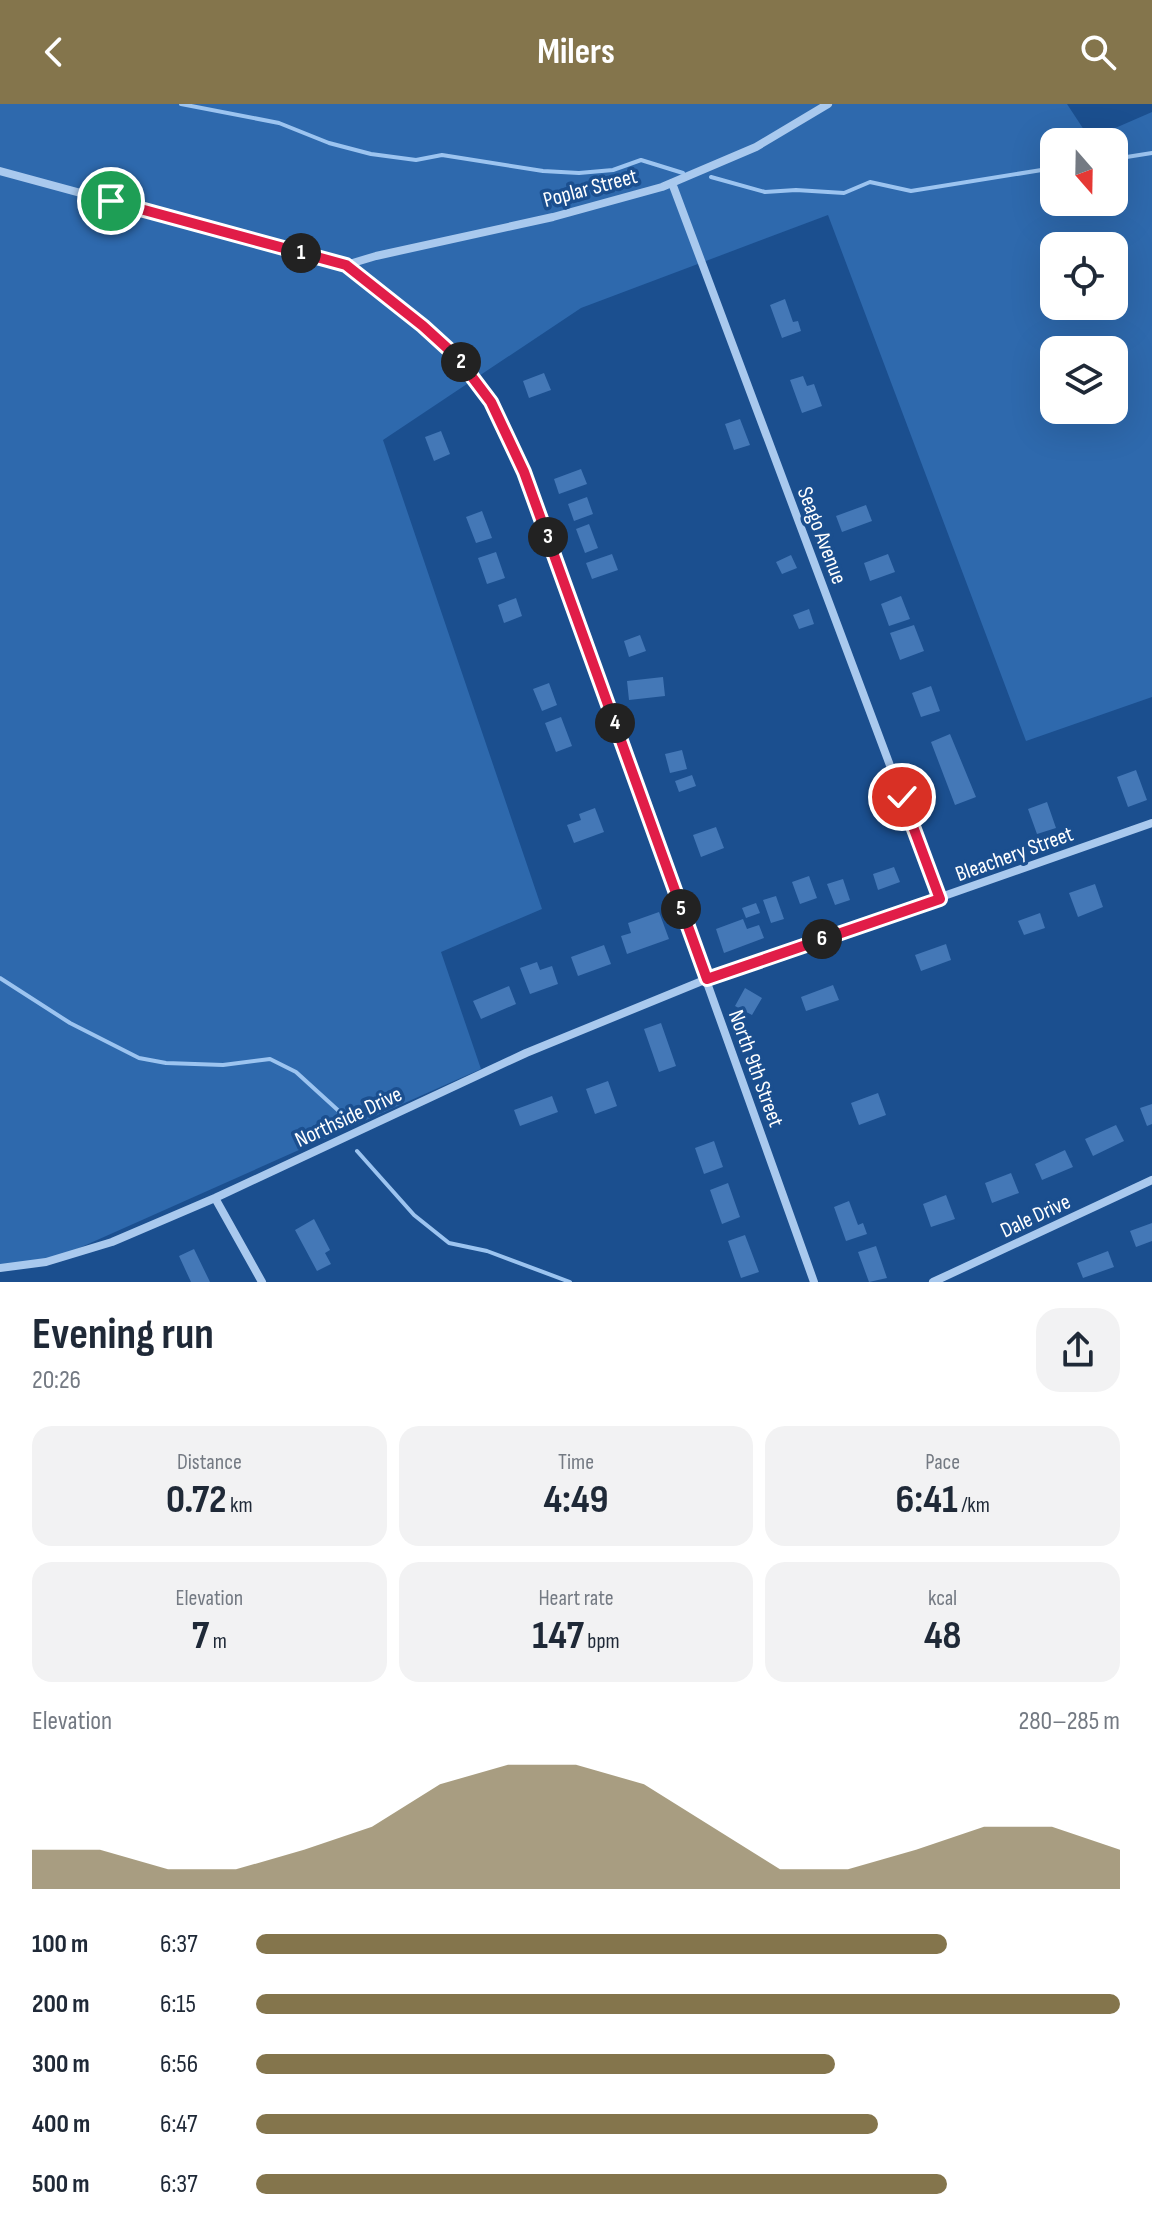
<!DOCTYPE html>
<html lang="en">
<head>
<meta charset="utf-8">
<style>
	:root { --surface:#fff; --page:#f2f2f3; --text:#1f2937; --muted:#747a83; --accent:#84754c }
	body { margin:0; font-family:"Sofia Sans Condensed",sans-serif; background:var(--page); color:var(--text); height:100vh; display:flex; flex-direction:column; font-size:30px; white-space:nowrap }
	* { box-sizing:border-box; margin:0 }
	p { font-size:26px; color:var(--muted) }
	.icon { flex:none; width:44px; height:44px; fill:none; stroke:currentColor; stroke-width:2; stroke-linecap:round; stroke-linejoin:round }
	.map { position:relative; height:1178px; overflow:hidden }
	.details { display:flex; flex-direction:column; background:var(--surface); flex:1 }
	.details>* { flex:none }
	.needle { width:52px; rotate:160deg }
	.controls { position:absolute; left:1040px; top:24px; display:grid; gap:16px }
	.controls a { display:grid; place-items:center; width:88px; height:88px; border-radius:16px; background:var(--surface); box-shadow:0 8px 32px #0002; font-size:40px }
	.pin { position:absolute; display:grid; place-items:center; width:68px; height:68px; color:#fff; margin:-34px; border:4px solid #fff; border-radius:50%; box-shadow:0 2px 8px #0007 }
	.km { position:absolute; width:40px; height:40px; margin:-20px; border-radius:50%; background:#222; color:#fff; font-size:22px; line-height:40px; text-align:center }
	.round { display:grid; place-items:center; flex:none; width:84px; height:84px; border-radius:24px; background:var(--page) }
	.overview { display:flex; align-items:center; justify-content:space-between; height:136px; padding:0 32px }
	h1 { font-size:44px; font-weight:700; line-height:60px }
	.metrics { display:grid; grid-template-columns:repeat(3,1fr); gap:12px; height:136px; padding:8px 32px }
	.metrics div { display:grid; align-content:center; border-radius:20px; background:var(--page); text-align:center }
	.metrics b { font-size:40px; font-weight:700 }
	.metrics small { font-size:22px; font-weight:400 }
	.metrics p { font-size:22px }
	.chart { height:224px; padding:16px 32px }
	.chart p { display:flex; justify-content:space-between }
	.chart svg { width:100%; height:144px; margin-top:8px; fill:var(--accent); opacity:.7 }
	ul { padding:0 32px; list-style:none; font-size:26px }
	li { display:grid; grid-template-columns:128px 96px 1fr; align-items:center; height:60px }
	li i { height:20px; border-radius:10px; background:var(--accent) }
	header { display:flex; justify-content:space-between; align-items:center; height:104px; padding:0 32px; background:var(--accent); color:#fff; font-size:36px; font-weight:700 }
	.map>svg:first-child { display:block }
	.green { fill:#2e69ad; fill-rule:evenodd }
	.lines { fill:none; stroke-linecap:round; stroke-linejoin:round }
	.stream { stroke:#9cc4f0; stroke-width:4 }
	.building { fill:#4478b7 }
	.street { stroke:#a9c9ee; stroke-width:8 }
	.route-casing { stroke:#fff; stroke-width:16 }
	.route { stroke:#e11d48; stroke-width:10 }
	.labels { text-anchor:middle; stroke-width:7; stroke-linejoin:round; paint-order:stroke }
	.street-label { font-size:22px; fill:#fff; stroke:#1b4f8f }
</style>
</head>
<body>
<header><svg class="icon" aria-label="back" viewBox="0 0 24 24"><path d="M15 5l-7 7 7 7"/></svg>Milers<svg class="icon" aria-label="search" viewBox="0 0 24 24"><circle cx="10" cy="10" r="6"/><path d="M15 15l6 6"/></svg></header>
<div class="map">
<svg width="1152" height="1178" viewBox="0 0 1152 1178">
	<rect width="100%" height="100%" fill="#1b4f8f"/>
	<!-- green -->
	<path class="green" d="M0,0H1067L1090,35L1152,8V593L1026,637L828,111L581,204L383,336L542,805L441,848L481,965L50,1157L0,1161ZM1054,38H1114V98H1054ZM1054,142H1114V202H1054ZM1054,246H1114V306H1054Z"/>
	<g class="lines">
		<!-- stream -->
		<path class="stream" d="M181,0L279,19L329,39L371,50L416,56L442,51L543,67L579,69L613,66L641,56L683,69
			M1114,55L1152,49
			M711,73L765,88L796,86L844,89L870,78L911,87L1054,64
			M0,874L70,919L139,954L166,959L223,961L270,955L296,968L341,1009
			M357,1047L414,1111L449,1139L487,1147L570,1178"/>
	</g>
	<!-- building -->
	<path class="building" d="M785,195L793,218L798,217L801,227L782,234L770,201Z
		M544,269L551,286L529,294L523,277Z
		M803,272L807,282L814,280L822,302L802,309L790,276Z
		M740,315L750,341L734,346L725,320Z
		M441,327L450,350L434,357L425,333Z
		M581,365L587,380L559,390L554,375Z
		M587,393L593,410L574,417L568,400Z
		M866,401L872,417L842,428L836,412Z
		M482,407L492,434L476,439L466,413Z
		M589,420L598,444L585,449L576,425Z
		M496,448L505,474L487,480L478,454Z
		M612,450L618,466L592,475L586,459Z
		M888,450L895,468L870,477L864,459Z
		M791,451L797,464L782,470L776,458Z
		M901,492L910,515L889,522L881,500Z
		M516,494L522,512L504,519L498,501Z
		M809,505L814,520L799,525L793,511Z
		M914,521L924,547L900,556L890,529Z
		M640,531L646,547L629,553L624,537Z
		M663,573L665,592L629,596L627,577Z
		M549,579L557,601L542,607L533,585Z
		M931,582L940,607L921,613L912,589Z
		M561,613L572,642L556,648L545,619Z
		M950,630L976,693L955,701L931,638Z
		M682,646L687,665L670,669L665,650Z
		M1136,666L1147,696L1128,703L1117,673Z
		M692,671L696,682L679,688L675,677Z
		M1047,698L1056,724L1037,730L1028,705Z
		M595,704L604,728L574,739L567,721L581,716L579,710Z
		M716,723L724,744L701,753L693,731Z
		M894,763L900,778L878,786L873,770Z
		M809,772L817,794L800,800L792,778Z
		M843,775L850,796L835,801L827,780Z
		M1095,780L1103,803L1078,813L1069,789Z
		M776,792L784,815L771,819L763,796Z
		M756,799L760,809L746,814L742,804Z
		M659,808L669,835L627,850L621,832L631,829L628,819Z
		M1040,809L1045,824L1024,831L1018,817Z
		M743,815L747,825L759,821L764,834L724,849L716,825Z
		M946,840L951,856L921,867L915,851Z
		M604,841L611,860L578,872L571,853Z
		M537,858L540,866L552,862L558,880L530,890L520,864Z
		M833,881L839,896L806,907L801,893Z
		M509,882L516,900L481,915L473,897Z
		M745,884L762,894L752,911L735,902Z
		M661,919L676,962L659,968L644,925Z
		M608,977L617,1002L595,1010L586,985Z
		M878,989L886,1011L859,1021L851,999Z
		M552,992L558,1008L520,1022L514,1006Z
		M1152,1000V1020L1147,1022L1140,1004Z
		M1116,1021L1124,1037L1093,1052L1085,1035Z
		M714,1037L723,1063L704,1070L695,1044Z
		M1065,1046L1073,1063L1042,1076L1035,1060Z
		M1011,1069L1019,1089L992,1099L985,1079Z
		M728,1079L740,1113L722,1120L710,1086Z
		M946,1091L955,1115L931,1123L923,1100Z
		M849,1097L858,1121L863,1119L867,1130L846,1137L834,1103Z
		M314,1115L330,1146L325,1149L331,1160L317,1167L295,1126Z
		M1152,1119V1137L1136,1143L1130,1127Z
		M745,1131L759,1168L741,1174L728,1137Z
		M876,1142L887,1174L869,1178L858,1148Z
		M194,1145L210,1178H191L179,1152Z
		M1108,1147L1114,1163L1083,1174L1077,1159Z"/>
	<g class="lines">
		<!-- street -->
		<path class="street" d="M0,67L346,161L423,222L457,253L491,298L524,368L548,434L814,1178
			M672,79L940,795
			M346,161L376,152L553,113L662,83L756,43L828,0
			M215,1094L262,1178
			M0,1164L46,1158L112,1138L215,1094L526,949L707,875L1152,719
			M933,1178L1152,1076"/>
	</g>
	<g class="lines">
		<defs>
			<path id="route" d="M111,97L346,161L423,222L457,253L491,298L524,368L707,875L940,795L902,693"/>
		</defs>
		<!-- route casing -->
		<use href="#route" class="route-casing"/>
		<!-- route -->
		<use href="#route" class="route"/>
	</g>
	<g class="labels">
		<!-- street labels -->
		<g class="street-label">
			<text transform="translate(590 83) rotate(-15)" y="8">Poplar Street</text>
			<text transform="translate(823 431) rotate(69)" y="8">Seago Avenue</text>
			<text transform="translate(1014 749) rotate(-20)" y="8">Bleachery Street</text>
			<text transform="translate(757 964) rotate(70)" y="8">North 9th Street</text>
			<text transform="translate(348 1012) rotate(-25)" y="8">Northside Drive</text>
			<text transform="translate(1035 1111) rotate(-25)" y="8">Dale Drive</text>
		</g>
	</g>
</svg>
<div class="controls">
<a><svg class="needle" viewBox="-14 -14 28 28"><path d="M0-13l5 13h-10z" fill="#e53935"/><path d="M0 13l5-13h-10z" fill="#747a83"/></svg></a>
<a><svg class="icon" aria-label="locate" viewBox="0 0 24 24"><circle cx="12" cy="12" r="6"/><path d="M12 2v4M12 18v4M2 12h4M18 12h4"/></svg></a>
<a><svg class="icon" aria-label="layers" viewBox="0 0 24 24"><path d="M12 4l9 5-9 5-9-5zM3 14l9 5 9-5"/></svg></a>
</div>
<div class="pin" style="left:111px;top:97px;background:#1e9e55"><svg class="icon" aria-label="arrive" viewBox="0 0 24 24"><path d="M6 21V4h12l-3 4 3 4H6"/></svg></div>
<div class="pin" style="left:902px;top:693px;background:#d93025"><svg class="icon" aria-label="check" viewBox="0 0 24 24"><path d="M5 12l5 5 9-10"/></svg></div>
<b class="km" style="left:301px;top:149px">1</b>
<b class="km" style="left:461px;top:258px">2</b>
<b class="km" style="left:548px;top:433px">3</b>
<b class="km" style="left:615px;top:619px">4</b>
<b class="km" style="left:681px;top:805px">5</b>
<b class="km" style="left:822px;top:835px">6</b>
</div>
<section class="details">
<div class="overview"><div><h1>Evening run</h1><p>20:26</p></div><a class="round"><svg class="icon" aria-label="share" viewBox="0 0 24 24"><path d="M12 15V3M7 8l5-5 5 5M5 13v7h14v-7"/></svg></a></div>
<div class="metrics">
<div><p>Distance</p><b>0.72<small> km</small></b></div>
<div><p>Time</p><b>4:49</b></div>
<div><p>Pace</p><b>6:41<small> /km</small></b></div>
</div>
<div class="metrics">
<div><p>Elevation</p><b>7<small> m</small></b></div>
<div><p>Heart rate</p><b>147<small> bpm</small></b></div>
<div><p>kcal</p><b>48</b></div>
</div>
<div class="chart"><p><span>Elevation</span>280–285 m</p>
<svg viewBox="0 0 160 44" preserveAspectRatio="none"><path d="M0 44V32L10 32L20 38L30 38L40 32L50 25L60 12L70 6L80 6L90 12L100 25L110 38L120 38L130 32L140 25L150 25L160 32V44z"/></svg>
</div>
<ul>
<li><b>100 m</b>6:37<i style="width:80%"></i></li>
<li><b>200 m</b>6:15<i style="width:100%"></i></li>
<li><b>300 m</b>6:56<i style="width:67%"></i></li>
<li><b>400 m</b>6:47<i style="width:72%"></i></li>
<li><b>500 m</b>6:37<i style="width:80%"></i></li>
</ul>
</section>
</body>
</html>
